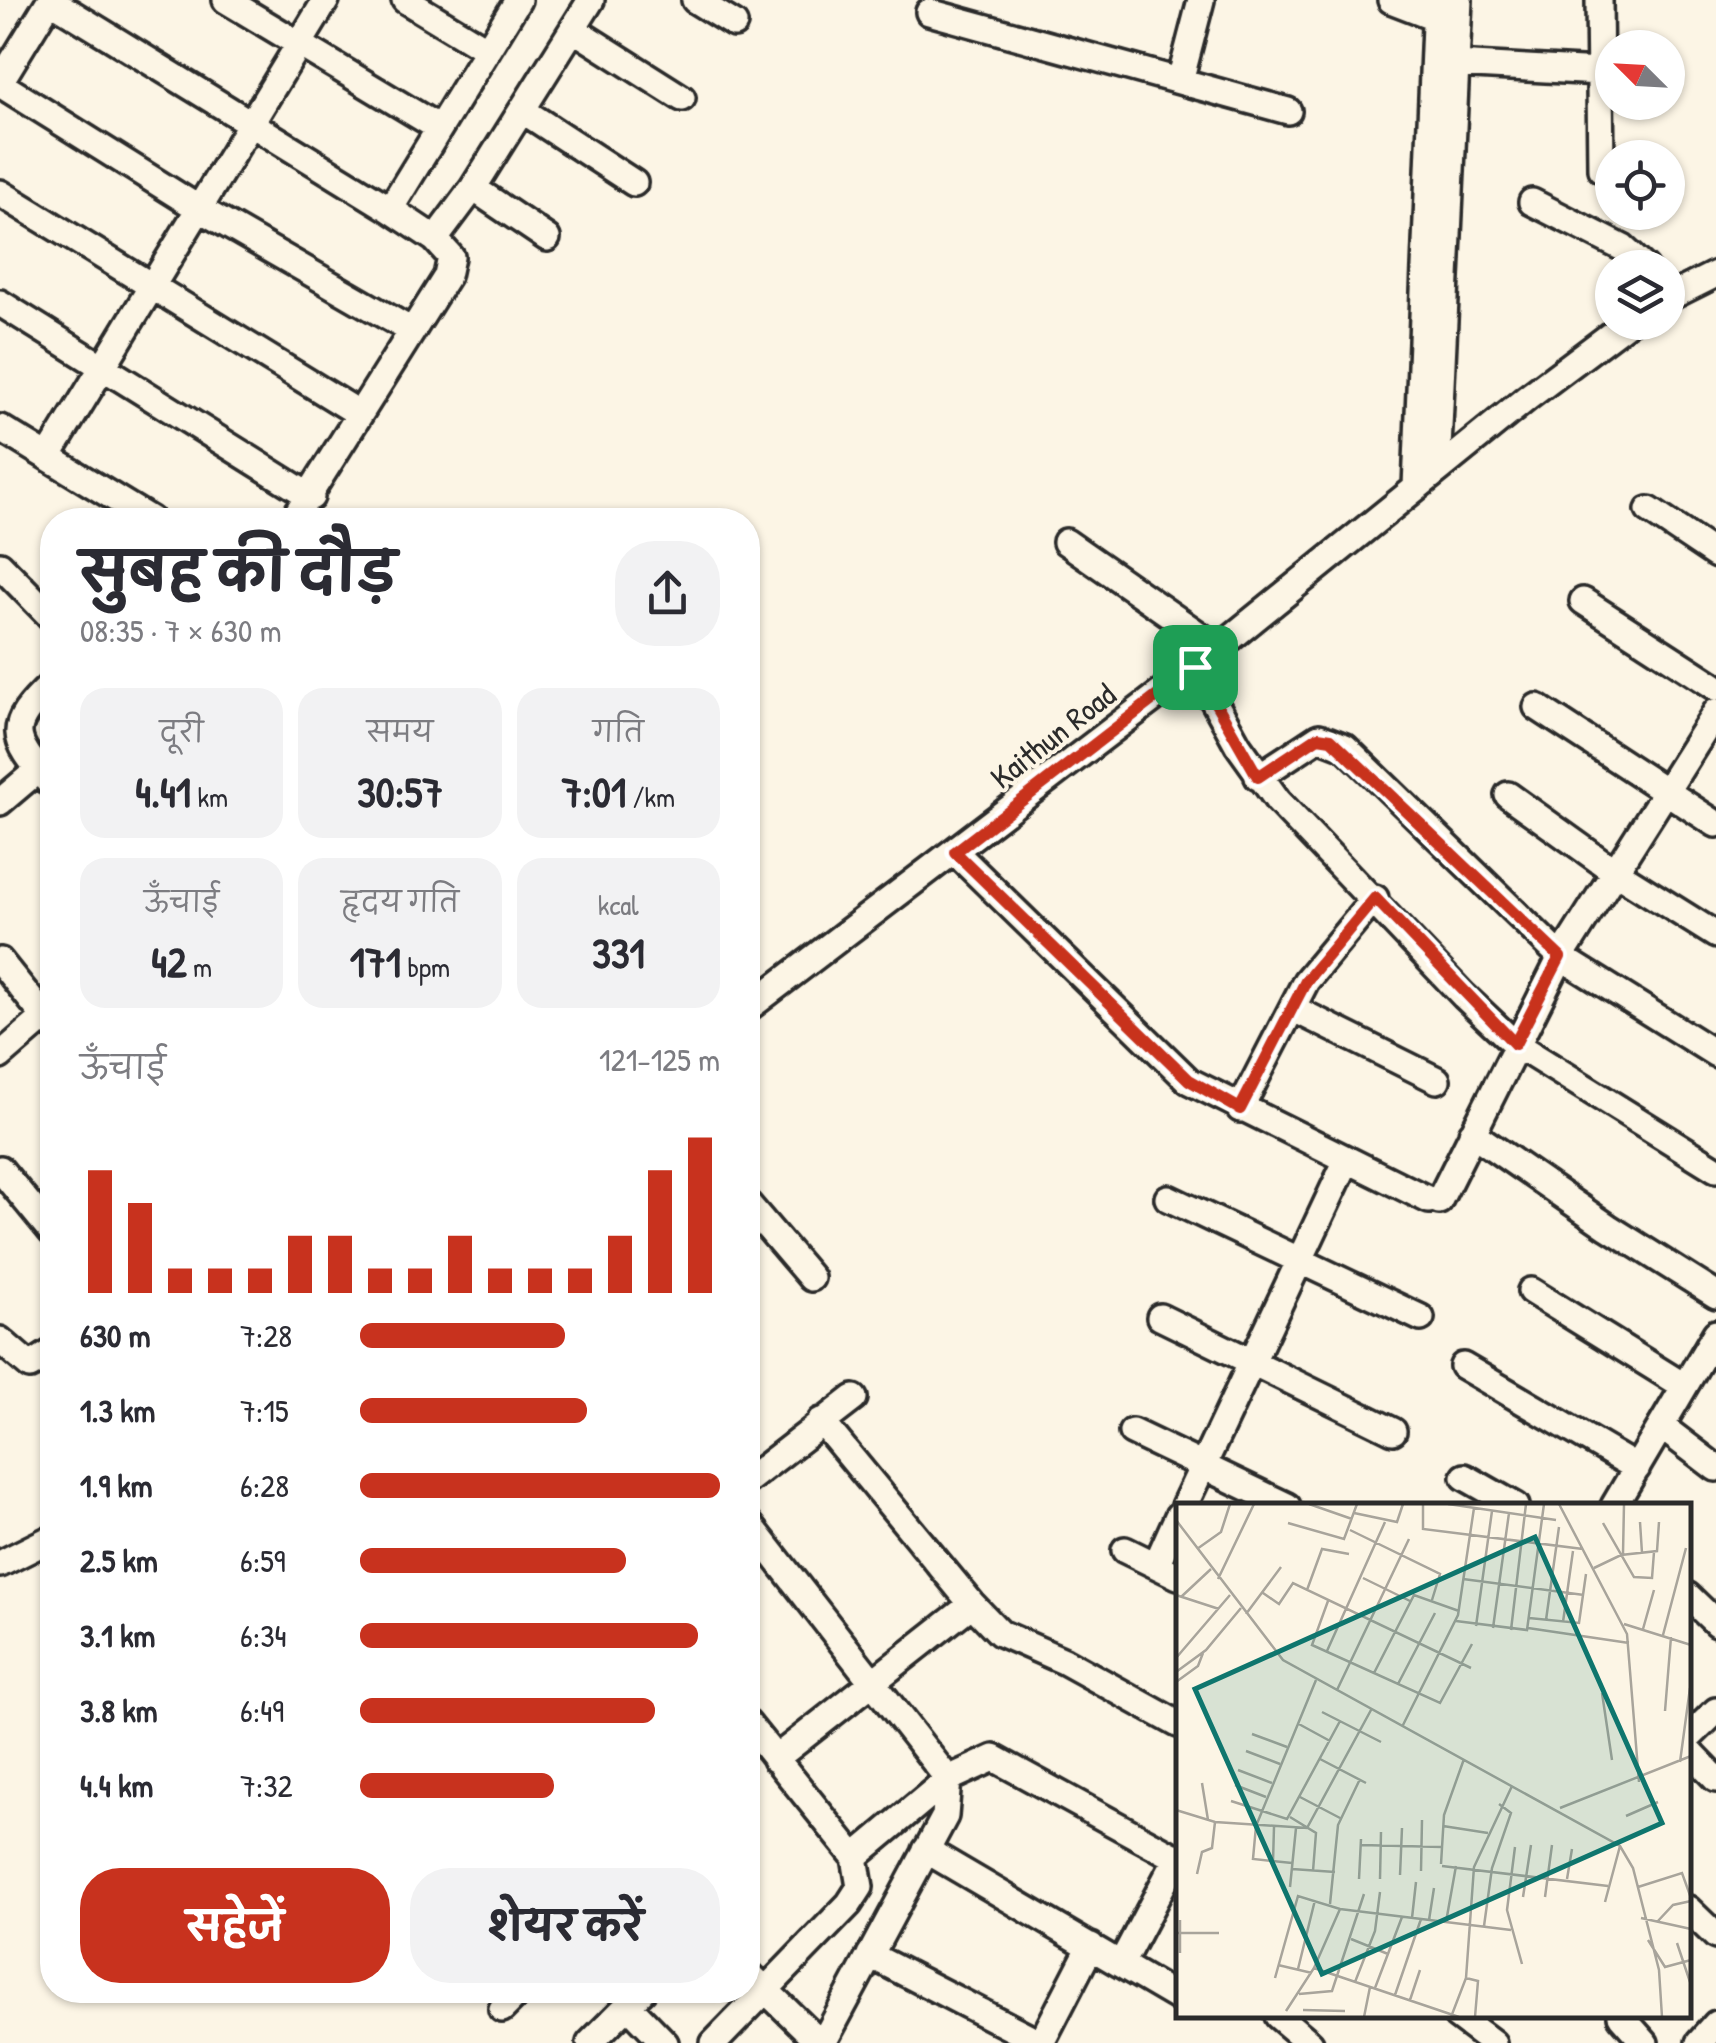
<!DOCTYPE html>
<html lang="hi">
<head>
<meta charset="utf-8">
<style>
	:root { --surface:#fff; --page:#f2f2f3; --text:#2b2b33; --muted:#7c7c81; --accent:#c8321e }
	body { margin:0; font-family:"Patrick Hand","Playpen Sans Deva",sans-serif; background:var(--page); color:var(--text); height:100vh; display:flex; flex-direction:column; font-size:38px; white-space:nowrap }
	* { box-sizing:border-box; margin:0 }
	p { font-size:32px; color:var(--muted) }
	.icon { flex:none; width:55px; height:55px; fill:none; stroke:currentColor; stroke-width:2; stroke-linecap:round; stroke-linejoin:round }
	.map { position:relative; flex:1; overflow:hidden }
	.drawer { position:absolute; left:40px; top:508px; width:720px; height:1495px; display:flex; flex-direction:column; background:var(--surface); border-radius:40px; box-shadow:0 2px 8px #0004 }
	.drawer>* { flex:none }
	.needle { width:65px; rotate:294deg }
	.controls { position:absolute; left:1595px; top:30px; display:grid; gap:20px }
	.controls a { display:grid; place-items:center; width:90px; height:90px; border-radius:50%; background:var(--surface); box-shadow:0 2px 8px #0004; font-size:50px }
	.pin { position:absolute; display:grid; place-items:center; width:85px; height:85px; color:#fff; margin:-42px; border-radius:20px; box-shadow:0 5px 15px #0006 }
	.round { display:grid; place-items:center; flex:none; width:105px; height:105px; border-radius:40px; background:var(--page) }
	.head { display:flex; align-items:center; justify-content:space-between; height:170px; padding:0 40px }
	h1 { font-size:55px; font-weight:700; line-height:75px }
	.stats { display:grid; grid-template-columns:repeat(3,1fr); gap:15px; height:170px; padding:10px 40px }
	.stats div { display:grid; align-content:center; border-radius:25px; background:var(--page); text-align:center }
	.stats b { font-size:42px; font-weight:700 }
	.stats small { font-size:28px; font-weight:400 }
	.stats p { font-size:28px }
	.chart { height:280px; padding:20px 40px }
	.chart p { display:flex; justify-content:space-between }
	.chart svg { width:100%; height:180px; margin-top:10px; stroke:var(--accent); stroke-width:6 }
	.action { display:flex; gap:20px; margin-top:auto; padding:20px 40px }
	.action a { flex:1; height:115px; border-radius:40px; background:var(--accent); color:#fff; font-size:40px; font-weight:700; line-height:115px; text-align:center }
	.action a+a { background:var(--page); color:var(--text) }
	ul { padding:0 40px; list-style:none; font-size:32px }
	li { display:grid; grid-template-columns:160px 120px 1fr; align-items:center; height:75px }
	li i { height:25px; border-radius:12px; background:var(--accent) }
	.map>svg:first-child { display:block }
	.lines { fill:none; stroke-linecap:round; stroke-linejoin:round }
	.minor-casing { stroke:#2b2b2b; stroke-width:32 }
	.minor { stroke:#fcf5e5; stroke-width:25 }
	.route-casing { stroke:#fff; stroke-width:20 }
	.route { stroke:#c8321e; stroke-width:12 }
	.labels { text-anchor:middle; stroke-width:8; stroke-linejoin:round; paint-order:stroke }
	.street-label { font-size:32px; fill:#2b2b2b; stroke:#fcf5e5 }
	.inset-road { fill:none; stroke:#a8a49b; stroke-width:2.5 }
	.view { fill:#0f766e; fill-opacity:0.15; stroke:#0f766e; stroke-width:5 }
	.inset-edge { fill:none; stroke:#2b2b2b; stroke-width:5 }
</style>
</head>
<body>
<div class="map">
<svg width="1716" height="2043" viewBox="0 0 1716 2043">
	<rect width="100%" height="100%" fill="#fcf5e5"/>
	<filter id="ink" filterUnits="userSpaceOnUse"><feTurbulence type="fractalNoise" baseFrequency=".01" numOctaves="2"/><feDisplacementMap in="SourceGraphic" scale="20" xChannelSelector="R" yChannelSelector="G"/><feConvolveMatrix kernelMatrix="1 2 1 2 8 2 1 2 1" color-interpolation-filters="sRGB"/></filter>
	<g filter="url(#ink)">
		<g class="lines">
			<defs>
				<path id="minor" d="M50,0L390,209L435,239L451,257L447,276L293,520
					M226,0L439,128
					M405,0L486,49
					M695,0L734,24
					M1391,0L1448,22
					M1599,0L1601,169
					M929,12L1288,111
					M573,29L682,98
					M1455,64L1600,72
					M1180,81L1201,0
					M0,82L50,0
					M0,84L198,208L412,331
					M522,110L634,183
					M473,188L547,238
					M0,193L360,414
					M1532,202L1623,248L1645,268
					M390,209L518,0
					M435,239L473,188L591,0
					M1668,298L1716,274
					M0,303L311,497
					M0,428L151,520
					M48,457L326,0
					M1437,470L1459,0
					M1416,487L1436,0
					M1649,510L1716,555
					M1066,542L1218,648
					M0,565L52,618
					M1583,601L1716,687
					M1195,667L1238,745L1278,801L1464,996L1515,1044L1716,1169
					M52,684C3,730 13,738 52,786
					M1537,707L1716,824
					M1258,777L1319,737L1345,747L1561,957L1716,1054
					M1508,795L1614,871L1716,935
					M0,802L39,769
					M955,852L1189,1081L1429,1200
					M0,961L52,1026
					M748,1008L1195,667L1527,398L1628,322
					M1292,1008L1437,1080
					M0,1056L52,1011
					M1240,1109L1306,981L1375,898
					M1472,1133L1608,1227L1716,1295
					M0,1169L52,1232
					M1168,1198L1421,1318
					M1439,1201L1561,957L1716,712
					M748,1204L811,1278
					M1531,1291L1684,1386
					M1160,1317L1393,1431
					M0,1340L30,1366L52,1352
					M1463,1366L1637,1468
					M821,1421L972,1604L1000,1633L1064,1661L1178,1724
					M1661,1426L1716,1468
					M1132,1432L1287,1506
					M1465,1477L1516,1506
					M748,1480L854,1398
					M1184,1506L1347,1160
					M1614,1506L1716,1333
					M748,1522L948,1779L945,1816L823,2043
					M1125,1550L1178,1576
					M0,1564L52,1538
					M1156,1565L1178,1516
					M1688,1596L1716,1623
					M1688,1738L1716,1711
					M1688,1750L1716,1779
					M775,1759L972,1604
					M926,1850L1178,1998
					M855,1857L948,1779L994,1758L1177,1858
					M1688,1909L1716,1936
					M870,1955L1041,2043L1091,1946
					M1121,1964L1178,1856
					M748,1973L820,2043
					M628,2005L665,2043
					M502,2009L521,1990
					M1278,2016L1310,2043
					M1457,2016L1493,2043
					M1621,2016L1645,2043
					M590,2043L643,1990
					M714,2043L849,1904L860,1887L855,1857L748,1724
					M1699,2043L1716,2024"/>
			</defs>
			<!-- minor casing -->
			<use href="#minor" class="minor-casing"/>
			<!-- minor -->
			<use href="#minor" class="minor"/>
		</g>
	</g>
	<g class="lines" filter="url(#ink)">
		<defs>
			<path id="route" d="M1195,667L1258,777L1318,737L1331,739L1560,957L1515,1044L1375,898L1306,981L1240,1109L1189,1080L955,852Z"/>
		</defs>
		<!-- route casing -->
		<use href="#route" class="route-casing"/>
		<!-- route -->
		<use href="#route" class="route"/>
	</g>
	<g class="labels">
		<!-- street labels -->
		<g class="street-label">
			<text transform="translate(1053 736) rotate(-38)" y="11">Kaithun Road</text>
		</g>
	</g>
	<!-- overview -->
	<g transform="translate(1176 1503)">
		<rect width="515" height="515" fill="#fcf5e5"/>
		<path class="inset-road" d="M133,1L176,16M247,1V26L407,46M272,1L380,17M383,1L451,131L463,279M178,10L221,19L227,1M0,17L107,157L444,343L457,365L483,467L486,514M464,19L466,50M112,20L168,36L181,1M427,20L458,74L476,75L478,49M174,27L264,71L256,97M21,46L45,29L54,1M447,51L448,1M418,65L445,52L481,48L483,19M187,75L234,98M42,76L78,1M287,76L408,92M131,87L146,46L173,51M87,90L103,101L117,80L295,165M0,92L43,106M5,94L35,66M152,98L136,142L264,200L296,141M70,111L105,64M353,115L403,120L410,71M370,117L383,24M280,118L351,127L368,1M387,119L397,48M448,121L515,142M300,123L316,8M317,125L333,10M352,125L453,140M467,126L478,87M335,127L350,1M487,132L510,45M151,148L209,19M0,155L54,92M0,169L30,147L65,105M198,170L238,92L283,108M0,179L22,163L27,150M222,181L259,110M161,187L233,36M426,190L436,257M489,208L495,134M146,209L205,239M121,220L154,238M227,222L282,112L298,5M76,231L111,244M70,248L104,261M144,256L190,280M504,259L514,185M62,267L96,280M26,280L32,317M59,282L90,294M124,294L164,315M55,298L111,316L164,218M384,305L515,253M0,307L39,319L131,325L195,207M450,313L482,299M114,314L140,330L137,368M267,323L312,330M185,342L266,344M339,344L331,407L346,461M97,359L98,324M116,360L77,356L80,323L140,177M265,361L268,312L288,256M266,363L432,383M116,366L159,369M245,368L246,317M21,371L26,349L36,345L39,319M224,372L226,325M183,376L185,336M204,376L205,329M391,376L396,346M114,384L120,325M462,384L506,370L515,395M347,394L355,342M369,394L376,342M429,399L444,343M154,401L162,322L184,276M236,415L240,379M465,415L515,426M253,417L258,385M270,419L280,363M481,419L497,402L515,398M308,423L316,365L335,310L323,301M0,430H43M175,436L212,451M472,437L489,464L515,457M501,440L514,479M4,450V417M102,462L136,470M138,465L283,514M122,466L139,397M99,475L122,393L164,406L335,427M290,475L302,478L299,514M179,479L199,428L204,389M199,485L226,414M123,491L156,488L188,391M219,492L245,416M234,497L244,467M127,507L169,508M110,508L138,465L164,406M188,514L194,484M275,514L290,475L298,364L336,283"/>
		<path class="view" d="M359,34L486,320L146,471L19,186Z"/>
		<rect width="515" height="515" class="inset-edge"/>
	</g>
</svg>
<div class="controls">
<a><svg class="needle" viewBox="-14 -14 28 28"><path d="M0-13l5 13h-10z" fill="#e53935"/><path d="M0 13l5-13h-10z" fill="#7c7c81"/></svg></a>
<a><svg class="icon" aria-label="locate" viewBox="0 0 24 24"><circle cx="12" cy="12" r="6"/><path d="M12 2v4M12 18v4M2 12h4M18 12h4"/></svg></a>
<a><svg class="icon" aria-label="layers" viewBox="0 0 24 24"><path d="M12 4l9 5-9 5-9-5zM3 14l9 5 9-5"/></svg></a>
</div>
<div class="pin" style="left:1195px;top:667px;background:#1e9e55"><svg class="icon" aria-label="arrive" viewBox="0 0 24 24"><path d="M6 21V4h12l-3 4 3 4H6"/></svg></div>
<section class="drawer">
<div class="head"><div><h1>सुबह की दौड़</h1><p>08:35 · 7 × 630 m</p></div><a class="round"><svg class="icon" aria-label="share" viewBox="0 0 24 24"><path d="M12 15V3M7 8l5-5 5 5M5 13v7h14v-7"/></svg></a></div>
<div class="stats">
<div><p>दूरी</p><b>4.41<small> km</small></b></div>
<div><p>समय</p><b>30:57</b></div>
<div><p>गति</p><b>7:01<small> /km</small></b></div>
</div>
<div class="stats">
<div><p>ऊँचाई</p><b>42<small> m</small></b></div>
<div><p>हृदय गति</p><b>171<small> bpm</small></b></div>
<div><p>kcal</p><b>331</b></div>
</div>
<div class="chart"><p><span>ऊँचाई</span>121–125 m</p>
<svg viewBox="0 0 160 44" preserveAspectRatio="none"><path d="M5 44V14M15 44V22M25 44V38M35 44V38M45 44V38M55 44V30M65 44V30M75 44V38M85 44V38M95 44V30M105 44V38M115 44V38M125 44V38M135 44V30M145 44V14M155 44V6"/></svg>
</div>
<ul>
<li><b>630 m</b>7:28<i style="width:57%"></i></li>
<li><b>1.3 km</b>7:15<i style="width:63%"></i></li>
<li><b>1.9 km</b>6:28<i style="width:100%"></i></li>
<li><b>2.5 km</b>6:59<i style="width:74%"></i></li>
<li><b>3.1 km</b>6:34<i style="width:94%"></i></li>
<li><b>3.8 km</b>6:49<i style="width:82%"></i></li>
<li><b>4.4 km</b>7:32<i style="width:54%"></i></li>
</ul>
<div class="action"><a>सहेजें</a><a>शेयर करें</a></div>
</section>
</div>
</body>
</html>
